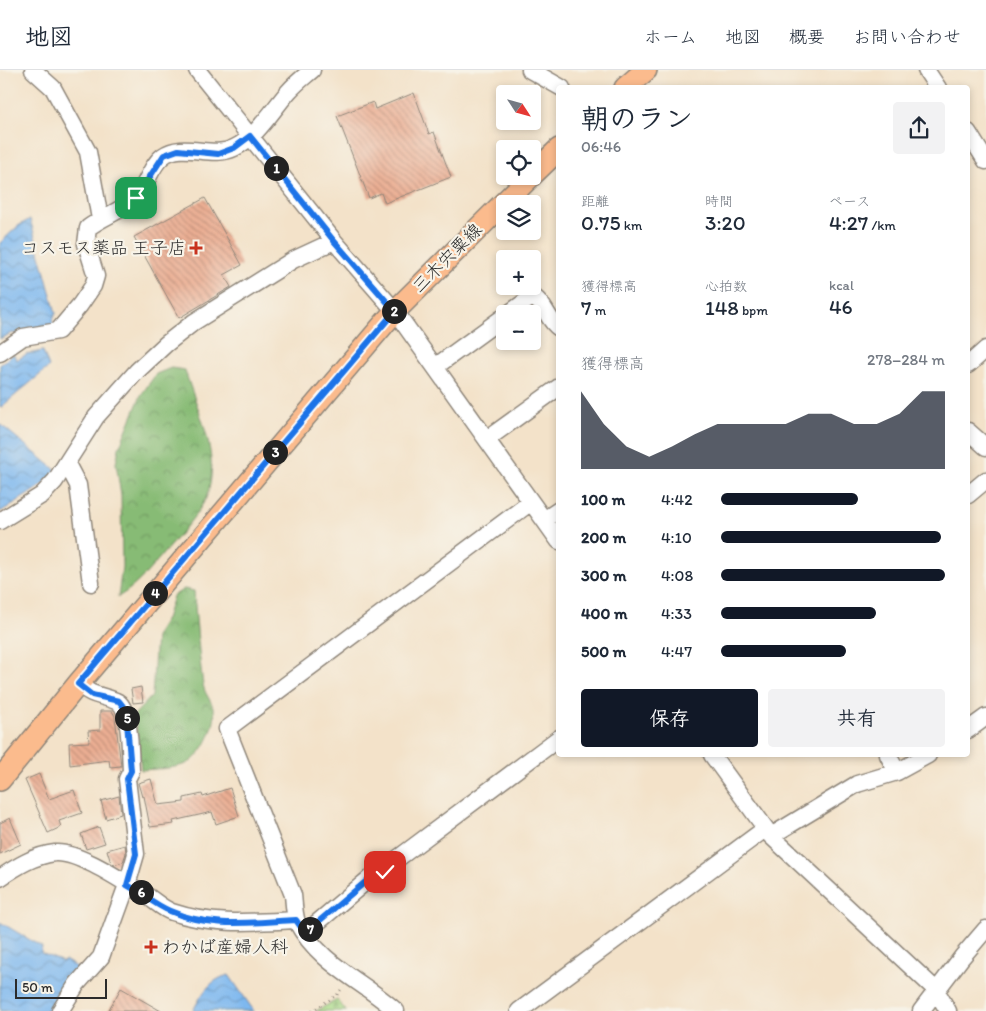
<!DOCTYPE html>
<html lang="ja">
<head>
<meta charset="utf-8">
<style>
	:root { --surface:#fff; --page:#f2f2f3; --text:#1f2937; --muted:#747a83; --line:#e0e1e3; --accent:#111827 }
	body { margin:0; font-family:Itim,"Klee One",sans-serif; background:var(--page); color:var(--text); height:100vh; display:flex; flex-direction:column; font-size:19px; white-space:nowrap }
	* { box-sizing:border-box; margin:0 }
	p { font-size:16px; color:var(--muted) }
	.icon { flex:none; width:28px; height:28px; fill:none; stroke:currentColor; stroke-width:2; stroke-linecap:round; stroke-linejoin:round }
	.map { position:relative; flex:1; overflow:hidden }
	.side { position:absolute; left:556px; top:15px; width:414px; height:672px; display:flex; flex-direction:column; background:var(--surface); border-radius:5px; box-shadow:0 2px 8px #0003 }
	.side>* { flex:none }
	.needle { width:32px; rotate:126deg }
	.buttons { position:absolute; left:496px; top:15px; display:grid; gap:10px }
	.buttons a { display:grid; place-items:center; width:45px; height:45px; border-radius:5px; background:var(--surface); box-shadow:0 2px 8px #0003; font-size:25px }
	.scale { position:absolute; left:15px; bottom:12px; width:92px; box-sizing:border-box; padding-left:5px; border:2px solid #2b2b2b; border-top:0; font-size:14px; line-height:18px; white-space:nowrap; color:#2b2b2b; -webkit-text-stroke:4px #f7f3e8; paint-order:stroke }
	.pin { position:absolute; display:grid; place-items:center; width:42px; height:42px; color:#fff; margin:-21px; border-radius:10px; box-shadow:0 2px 8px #0006 }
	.km { position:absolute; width:25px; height:25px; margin:-12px; border-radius:50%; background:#222; color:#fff; font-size:14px; line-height:25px; text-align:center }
	.round { display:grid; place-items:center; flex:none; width:52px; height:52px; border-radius:5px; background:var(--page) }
	.head { display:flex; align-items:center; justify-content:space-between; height:85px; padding:0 25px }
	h1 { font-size:28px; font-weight:600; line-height:38px }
	.stats { display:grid; grid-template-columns:repeat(3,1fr); gap:8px; height:85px; padding:5px 25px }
	.stats div { display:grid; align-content:center }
	.stats b { font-size:21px; font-weight:600 }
	.stats small { font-size:14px; font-weight:400 }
	.stats p { font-size:14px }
	.chart { height:140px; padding:10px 25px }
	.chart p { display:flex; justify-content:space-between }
	.chart svg { width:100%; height:90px; margin-top:5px; fill:var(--accent); opacity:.7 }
	.action { display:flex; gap:10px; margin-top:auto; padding:10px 25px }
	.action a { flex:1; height:58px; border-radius:5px; background:var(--accent); color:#fff; font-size:20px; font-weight:600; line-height:58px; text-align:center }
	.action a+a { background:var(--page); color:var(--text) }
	ul { padding:0 25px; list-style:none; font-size:16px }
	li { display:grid; grid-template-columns:80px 60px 1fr; align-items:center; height:38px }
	li i { height:12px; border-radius:6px; background:var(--accent) }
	header { display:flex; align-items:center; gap:30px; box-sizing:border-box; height:70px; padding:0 25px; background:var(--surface); border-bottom:1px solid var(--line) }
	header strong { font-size:24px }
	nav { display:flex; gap:28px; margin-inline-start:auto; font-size:18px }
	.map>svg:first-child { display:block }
	.forest { fill:url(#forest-crowns); stroke:#597350 }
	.cemetery { fill:url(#cemetery-stones); stroke:#6a835a }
	.water { fill:url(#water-waves); stroke:#54728d }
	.building { fill:url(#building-back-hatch) }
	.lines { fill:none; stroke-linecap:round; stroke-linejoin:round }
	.minor-casing { stroke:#8f867a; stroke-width:19 }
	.major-casing { stroke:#8f867a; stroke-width:24 }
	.path { stroke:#8f867a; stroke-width:2.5; stroke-dasharray:1 4; stroke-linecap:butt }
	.minor { stroke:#fff; stroke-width:16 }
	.major { stroke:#fbbb8d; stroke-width:21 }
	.route-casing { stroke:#fff; stroke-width:10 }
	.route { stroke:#1a73e8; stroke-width:6 }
	.poi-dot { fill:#c8321e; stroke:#f7f3e8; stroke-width:2 }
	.labels { text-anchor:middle; stroke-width:4.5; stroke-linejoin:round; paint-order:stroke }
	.poi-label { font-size:18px; fill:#2b2b2b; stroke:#f7f3e8; text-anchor:end }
	.street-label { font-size:18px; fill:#2b2b2b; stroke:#f7f3e8 }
</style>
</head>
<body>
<header>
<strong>地図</strong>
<nav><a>ホーム</a><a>地図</a><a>概要</a><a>お問い合わせ</a></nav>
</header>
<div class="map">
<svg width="986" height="941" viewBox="0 0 986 941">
	<defs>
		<pattern id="forest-crowns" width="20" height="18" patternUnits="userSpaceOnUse" patternTransform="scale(1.25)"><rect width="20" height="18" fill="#87bb75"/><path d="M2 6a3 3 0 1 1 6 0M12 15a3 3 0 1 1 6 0" fill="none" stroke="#6f9860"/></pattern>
		<pattern id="cemetery-stones" width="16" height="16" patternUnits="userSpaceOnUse" patternTransform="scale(1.25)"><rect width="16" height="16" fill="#aadb89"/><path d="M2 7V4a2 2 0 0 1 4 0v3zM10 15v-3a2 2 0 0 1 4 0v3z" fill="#92bc76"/></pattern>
		<pattern id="water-waves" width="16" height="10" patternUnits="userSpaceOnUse" patternTransform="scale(1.25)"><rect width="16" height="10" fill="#7eb8ef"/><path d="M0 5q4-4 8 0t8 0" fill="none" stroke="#6796c2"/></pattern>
		<pattern id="building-back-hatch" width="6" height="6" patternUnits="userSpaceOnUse" patternTransform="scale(1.25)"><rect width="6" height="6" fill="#ebae93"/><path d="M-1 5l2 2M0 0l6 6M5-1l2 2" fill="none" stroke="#bf8e78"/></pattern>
	</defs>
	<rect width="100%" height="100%" fill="#f7f3e8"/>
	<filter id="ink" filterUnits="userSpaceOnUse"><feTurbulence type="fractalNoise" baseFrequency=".02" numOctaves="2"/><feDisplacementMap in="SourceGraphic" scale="10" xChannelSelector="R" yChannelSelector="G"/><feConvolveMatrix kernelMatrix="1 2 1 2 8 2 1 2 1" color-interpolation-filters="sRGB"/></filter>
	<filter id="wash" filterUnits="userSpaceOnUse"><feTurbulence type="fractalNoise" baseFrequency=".0096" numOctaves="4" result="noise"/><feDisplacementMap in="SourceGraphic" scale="20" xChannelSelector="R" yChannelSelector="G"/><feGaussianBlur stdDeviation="1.12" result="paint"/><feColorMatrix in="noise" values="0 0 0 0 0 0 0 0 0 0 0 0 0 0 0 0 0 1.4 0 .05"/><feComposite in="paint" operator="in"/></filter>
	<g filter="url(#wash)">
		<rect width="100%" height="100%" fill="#f3e2c9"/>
		<!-- forest -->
		<path class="forest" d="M171,298L185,300C196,338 223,387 206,428C199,443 180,464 169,477C153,495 139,515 118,527L122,497L121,426L116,393L119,378L141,325L156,304Z
			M184,519L194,521C196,552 199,584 203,615C205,625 212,631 214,640C218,655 201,689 186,694C172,699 155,699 141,700L135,644L152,626L156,565L166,549L173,526Z"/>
		<!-- cemetery -->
		<path class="cemetery" d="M337,930L346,941H316Z"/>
		<!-- water -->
		<path class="water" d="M30,149L56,243L52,252L56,256L18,264L12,263L0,269V173L18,156Z
			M43,281L49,297L0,338V295L13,284L17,290L27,284Z
			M0,354L57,401L40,417L0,442Z
			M0,852L42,877L41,883L63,892L65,890L81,900L54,941H0Z
			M229,905L254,941H193C201,925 210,909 229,905Z"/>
		<g id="blocks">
			<!-- building -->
			<path class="building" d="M414,23L429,64L434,62L451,107L385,133L381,123L369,128L337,46L373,32L375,39Z
				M205,128L242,195L224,205L231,217L179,248L134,167Z
				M141,617L143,632L133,633L131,619Z
				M100,641H112L115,646L121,696L110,697L109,690L70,695L69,673L89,672L88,661L100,660Z
				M39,704L49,729L74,720L82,743L59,751L61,757L48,763L25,710Z
				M151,709L158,735L184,732V728L202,724L203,727L230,718L239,746L216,754L212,742L173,751L174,754L150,757L144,726L142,727L138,713Z
				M119,726L121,744L106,749L101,731Z
				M10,748L21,774L0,784V753Z
				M99,757L105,773L86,779L81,764Z
				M125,775L126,783L123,792L114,795L111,793L107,780Z
				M121,918L161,941H108Z"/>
		</g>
	</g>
	<g filter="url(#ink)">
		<use href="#blocks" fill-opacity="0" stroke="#8f867a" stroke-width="1"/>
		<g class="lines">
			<defs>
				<path id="minor" d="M33,0L53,18L88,82L100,149
					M197,0L334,171L395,241L559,471
					M530,0L562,18
					M926,0L938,18
					M968,62L986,91
					M508,244L529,229L535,228C546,236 548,251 559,258
					M0,283L23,267L58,261L80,235L93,216L96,206L86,174L88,158C103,146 123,141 136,127C147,115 151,95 163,86C183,71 212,89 234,78C257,67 273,39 289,21C296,13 304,7 312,0
					M968,295L986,279
					M435,297L505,246
					M968,361L986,377
					M487,369L559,317
					M67,394L78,415L91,513
					M968,425L986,410
					M544,450L559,440
					M0,451L42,425L55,411L96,347L137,301L166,274L194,252L293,190L334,171
					M968,660L986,647
					M712,685L771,766L936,920L948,941
					M888,685L897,702
					M771,766L857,714L897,702L928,685
					M0,808C16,797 35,785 55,783C79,781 125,813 147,826C155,831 163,839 172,842C214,856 254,852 296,850
					M305,863L370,808L385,803L393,792L559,668
					M60,941L77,914L101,887L127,815L136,784L127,709L131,701C130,686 131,636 116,631C98,624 94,627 78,614
					M396,941C363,911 319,894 297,852C294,844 294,833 293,825L227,659L531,432
					M519,941L765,759
					M921,941L962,887L986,859"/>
				<path id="major" d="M625,18L646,0
					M532,105L559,79
					M0,710L78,614L395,241L531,106"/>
			</defs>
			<!-- minor casing -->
			<use href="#minor" class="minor-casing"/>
			<!-- major casing -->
			<use href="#major" class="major-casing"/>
			<!-- path -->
			<path class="path" d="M312,941L337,925L343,917"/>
			<!-- minor -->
			<use href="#minor" class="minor"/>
			<!-- major -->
			<use href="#major" class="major"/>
		</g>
	</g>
	<g class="lines" filter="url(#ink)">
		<defs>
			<path id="route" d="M136,128L164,85L178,80L218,84L234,78L250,66L334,171L395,241L78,614L92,625L119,631L126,640L131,701L127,709L136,784L127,815C142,823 155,835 170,841C210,859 255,852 296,850L305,863L370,808L385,802"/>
		</defs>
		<!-- route casing -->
		<use href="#route" class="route-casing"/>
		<!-- route -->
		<use href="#route" class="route"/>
	</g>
	<!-- markers -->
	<g class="poi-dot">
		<path d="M193.5 170.5h5v5h5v5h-5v5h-5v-5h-5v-5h5z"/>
		<path d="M148.5 869.5h5v5h5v5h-5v5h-5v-5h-5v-5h5z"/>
	</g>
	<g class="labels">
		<!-- poi labels -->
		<g class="poi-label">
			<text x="186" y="184">コスモス薬品 王子店</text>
			<text x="162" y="883" text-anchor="start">わかば産婦人科</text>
		</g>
		<!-- street labels -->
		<g class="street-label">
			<text transform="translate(447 188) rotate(-45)" y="6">三木宍粟線</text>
		</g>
	</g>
</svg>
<div class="buttons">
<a><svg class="needle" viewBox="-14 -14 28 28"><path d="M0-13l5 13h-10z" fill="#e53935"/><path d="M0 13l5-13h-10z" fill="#747a83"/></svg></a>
<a><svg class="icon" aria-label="locate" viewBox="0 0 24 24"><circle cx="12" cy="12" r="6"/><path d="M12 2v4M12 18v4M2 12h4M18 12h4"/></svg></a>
<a><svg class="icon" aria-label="layers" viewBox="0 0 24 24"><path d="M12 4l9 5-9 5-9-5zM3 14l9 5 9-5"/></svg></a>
<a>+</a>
<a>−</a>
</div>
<div class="scale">50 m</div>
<div class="pin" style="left:136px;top:128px;background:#1e9e55"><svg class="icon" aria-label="arrive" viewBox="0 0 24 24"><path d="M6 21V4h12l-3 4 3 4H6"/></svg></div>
<div class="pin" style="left:385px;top:802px;background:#d93025"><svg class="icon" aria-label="check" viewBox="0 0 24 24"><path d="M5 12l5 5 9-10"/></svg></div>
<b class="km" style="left:276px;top:98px">1</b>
<b class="km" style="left:394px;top:241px">2</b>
<b class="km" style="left:275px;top:382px">3</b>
<b class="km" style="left:155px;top:523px">4</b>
<b class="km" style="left:127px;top:648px">5</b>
<b class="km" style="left:141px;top:822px">6</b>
<b class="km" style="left:310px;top:859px">7</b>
<section class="side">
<div class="head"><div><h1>朝のラン</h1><p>06:46</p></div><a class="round"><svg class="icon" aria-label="share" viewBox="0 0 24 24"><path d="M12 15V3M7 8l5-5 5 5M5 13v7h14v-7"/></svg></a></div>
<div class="stats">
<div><p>距離</p><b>0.75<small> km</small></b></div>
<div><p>時間</p><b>3:20</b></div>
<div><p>ペース</p><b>4:27<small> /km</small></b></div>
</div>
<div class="stats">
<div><p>獲得標高</p><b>7<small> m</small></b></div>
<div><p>心拍数</p><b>148<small> bpm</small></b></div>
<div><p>kcal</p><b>46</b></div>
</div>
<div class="chart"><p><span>獲得標高</span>278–284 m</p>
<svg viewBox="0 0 160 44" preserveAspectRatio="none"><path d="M0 44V6L10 22L20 33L30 38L40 33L50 27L60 22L70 22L80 22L90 22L100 17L110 17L120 22L130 22L140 17L150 6L160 6V44z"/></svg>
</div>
<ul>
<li><b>100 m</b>4:42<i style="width:61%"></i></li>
<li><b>200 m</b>4:10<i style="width:98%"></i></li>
<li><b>300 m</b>4:08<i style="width:100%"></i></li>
<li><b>400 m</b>4:33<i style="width:69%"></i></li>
<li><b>500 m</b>4:47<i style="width:56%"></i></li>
</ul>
<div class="action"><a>保存</a><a>共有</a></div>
</section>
</div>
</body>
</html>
